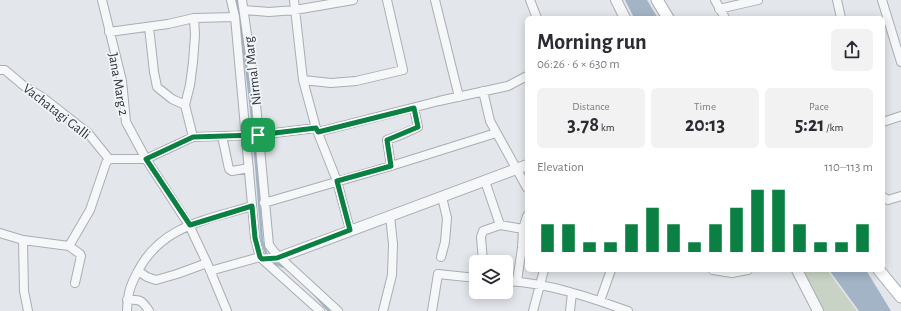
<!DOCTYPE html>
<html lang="en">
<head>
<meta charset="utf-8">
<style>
	:root { --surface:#fff; --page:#f2f2f3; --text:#2b2b33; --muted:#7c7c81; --accent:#0b8043 }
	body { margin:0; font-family:"Alegreya Sans",sans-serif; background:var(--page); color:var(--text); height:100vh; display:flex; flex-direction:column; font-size:15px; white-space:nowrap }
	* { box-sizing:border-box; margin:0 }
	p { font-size:13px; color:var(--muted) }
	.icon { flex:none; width:22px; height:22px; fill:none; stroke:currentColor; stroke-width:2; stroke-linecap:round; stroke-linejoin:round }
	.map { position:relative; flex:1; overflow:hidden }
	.panel { position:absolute; left:525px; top:16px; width:360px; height:256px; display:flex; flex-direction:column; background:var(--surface); border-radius:6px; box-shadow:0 2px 10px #0003 }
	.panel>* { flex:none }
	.tools { position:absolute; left:469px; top:255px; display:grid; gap:8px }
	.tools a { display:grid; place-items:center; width:44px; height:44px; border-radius:6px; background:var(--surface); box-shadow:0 2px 10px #0003; font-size:20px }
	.pin { position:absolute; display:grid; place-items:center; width:34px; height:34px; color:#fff; margin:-17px; border-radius:8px; box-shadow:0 2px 6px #0006 }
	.round { display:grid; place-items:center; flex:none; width:42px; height:42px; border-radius:6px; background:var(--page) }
	.headline { display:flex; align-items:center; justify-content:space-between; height:68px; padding:0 12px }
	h1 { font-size:22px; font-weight:700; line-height:30px }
	.stats { display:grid; grid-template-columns:repeat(3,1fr); gap:6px; height:68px; padding:4px 12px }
	.stats div { display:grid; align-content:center; border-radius:6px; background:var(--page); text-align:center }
	.stats b { font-size:20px; font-weight:700 }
	.stats small { font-size:11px; font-weight:400 }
	.stats p { font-size:11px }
	.chart { height:112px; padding:8px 12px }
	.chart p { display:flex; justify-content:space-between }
	.chart svg { width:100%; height:72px; margin-top:4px; stroke:var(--accent); stroke-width:6 }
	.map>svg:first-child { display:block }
	.green { fill:#c9d3c5 }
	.water { fill:#a2b4c6 }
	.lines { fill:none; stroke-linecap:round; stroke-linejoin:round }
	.stream { stroke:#a2b4c6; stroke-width:2.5 }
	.canal { stroke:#a2b4c6; stroke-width:8 }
	.minor-casing { stroke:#a9adb4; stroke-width:10 }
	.tertiary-casing { stroke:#a9adb4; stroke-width:12 }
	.secondary-casing { stroke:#a9adb4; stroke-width:13 }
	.minor { stroke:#f6f7f8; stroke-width:8 }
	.tertiary { stroke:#f6f7f8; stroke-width:10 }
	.secondary { stroke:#fff; stroke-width:11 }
	.route-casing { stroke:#fff; stroke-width:8 }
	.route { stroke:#0b8043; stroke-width:5 }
	.labels { text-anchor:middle; stroke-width:3.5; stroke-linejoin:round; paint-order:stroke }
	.street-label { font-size:14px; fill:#2d3440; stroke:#f3f5f7 }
</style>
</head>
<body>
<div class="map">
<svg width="901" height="311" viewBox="0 0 901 311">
	<rect width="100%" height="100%" fill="#e3e6ea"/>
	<!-- green -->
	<path class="green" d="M804,270H827L857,311H824L813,293Z"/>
	<!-- water -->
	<path class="water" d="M625,0H647L658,18H634Z
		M829,270H866L891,311H859Z"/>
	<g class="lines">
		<!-- stream -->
		<path class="stream" d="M237,7C251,85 256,162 262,241L267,256
			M269,261L287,268
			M314,294L329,311"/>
		<!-- canal -->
		<path class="canal" d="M236,0L237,7"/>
		<defs>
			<path id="minor" d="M102,0L122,81L126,122L146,159L189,225L207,263L227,311
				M231,0L235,17L255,238L260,257
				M242,0L254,83L269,245L276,254L338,311
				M294,0L303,80L316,128L337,181L350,230
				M435,0L459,97
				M530,0L537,18
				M715,0L725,18
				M837,0L841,18
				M882,0L901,62
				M719,9L758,0
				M244,10L269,12L295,10L353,0
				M194,18L195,35L193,62L190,85L185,105L193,137L222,136L229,169L232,171L249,168
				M149,27L154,72L157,87L172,99L185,105
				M109,32L168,24L194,18L235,17
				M0,70H5L24,86L42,97L88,133L109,159
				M303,80L331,83L356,81L403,70L387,0
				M483,91L490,121L527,188
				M883,122L901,116
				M318,132L439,101L508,86L527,76
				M222,136L258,135L316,128
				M391,166L387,140L403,134L418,127L414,108
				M485,181L500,225
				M883,197L888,200L901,196
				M264,203L391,166L496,133
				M0,233L23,240L69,246L80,254L81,256L75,283
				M23,240L24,291L28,311
				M69,246L90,210L106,163L109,159H146L193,137
				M441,257L445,242L447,218L442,197
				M262,259L320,311
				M483,262L481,237L483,231L500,225L523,229
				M713,270L732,273L748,270
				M138,271L147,277L156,280L177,274L207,263
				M210,271L260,257L262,259L280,257
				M506,281C548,283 589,297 628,311
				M517,281L522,248L523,229L527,216
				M127,300C140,299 142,300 149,311
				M600,301L611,270
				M127,311C127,296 130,286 137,273C160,226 206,220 252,206
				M383,311L392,275L393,244L390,216
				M432,311L438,274L476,278
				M533,311L544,270
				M570,311L572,293"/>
			<path id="tertiary" d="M616,0L625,18
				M280,257L527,165
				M797,270L818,311"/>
			<path id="secondary" d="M657,0L668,18
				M879,270L901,297"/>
		</defs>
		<!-- minor casing -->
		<use href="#minor" class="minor-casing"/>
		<!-- tertiary casing -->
		<use href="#tertiary" class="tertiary-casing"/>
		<!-- secondary casing -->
		<use href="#secondary" class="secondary-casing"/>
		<!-- minor -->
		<use href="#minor" class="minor"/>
		<!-- tertiary -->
		<use href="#tertiary" class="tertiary"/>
		<!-- secondary -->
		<use href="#secondary" class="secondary"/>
	</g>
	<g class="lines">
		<defs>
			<path id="route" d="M414,108L418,127L387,140L391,166L337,181L350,230L277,258L262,259L260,257L255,238L252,206L190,225L146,159L193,137L258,135L316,128L318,132Z"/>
		</defs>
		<!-- route casing -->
		<use href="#route" class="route-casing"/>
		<!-- route -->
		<use href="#route" class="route"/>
	</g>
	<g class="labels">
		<!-- street labels -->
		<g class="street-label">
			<text transform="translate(252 71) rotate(-97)" y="5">Nirmal Marg</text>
			<text transform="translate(119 84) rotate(80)" y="5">Jana Marg 2</text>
			<text transform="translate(57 111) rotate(38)" y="5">Vachatagi Galli</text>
		</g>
	</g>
</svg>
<div class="tools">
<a><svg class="icon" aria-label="layers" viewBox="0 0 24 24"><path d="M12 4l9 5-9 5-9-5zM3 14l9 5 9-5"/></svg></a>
</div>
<div class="pin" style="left:258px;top:135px;background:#1e9e55"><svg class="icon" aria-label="arrive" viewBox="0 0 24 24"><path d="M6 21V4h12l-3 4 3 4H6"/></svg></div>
<section class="panel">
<div class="headline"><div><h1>Morning run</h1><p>06:26 · 6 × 630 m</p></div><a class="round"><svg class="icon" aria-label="share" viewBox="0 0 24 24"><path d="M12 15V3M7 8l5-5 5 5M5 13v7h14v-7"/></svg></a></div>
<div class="stats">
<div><p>Distance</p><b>3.78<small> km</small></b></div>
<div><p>Time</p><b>20:13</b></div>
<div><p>Pace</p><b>5:21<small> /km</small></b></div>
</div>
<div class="chart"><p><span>Elevation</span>110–113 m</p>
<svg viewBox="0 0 160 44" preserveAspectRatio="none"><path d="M5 44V27M15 44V27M25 44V38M35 44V38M45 44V27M55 44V17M65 44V27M75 44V38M85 44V27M95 44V17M105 44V6M115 44V6M125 44V27M135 44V38M145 44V38M155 44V27"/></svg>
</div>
</section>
</div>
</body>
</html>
